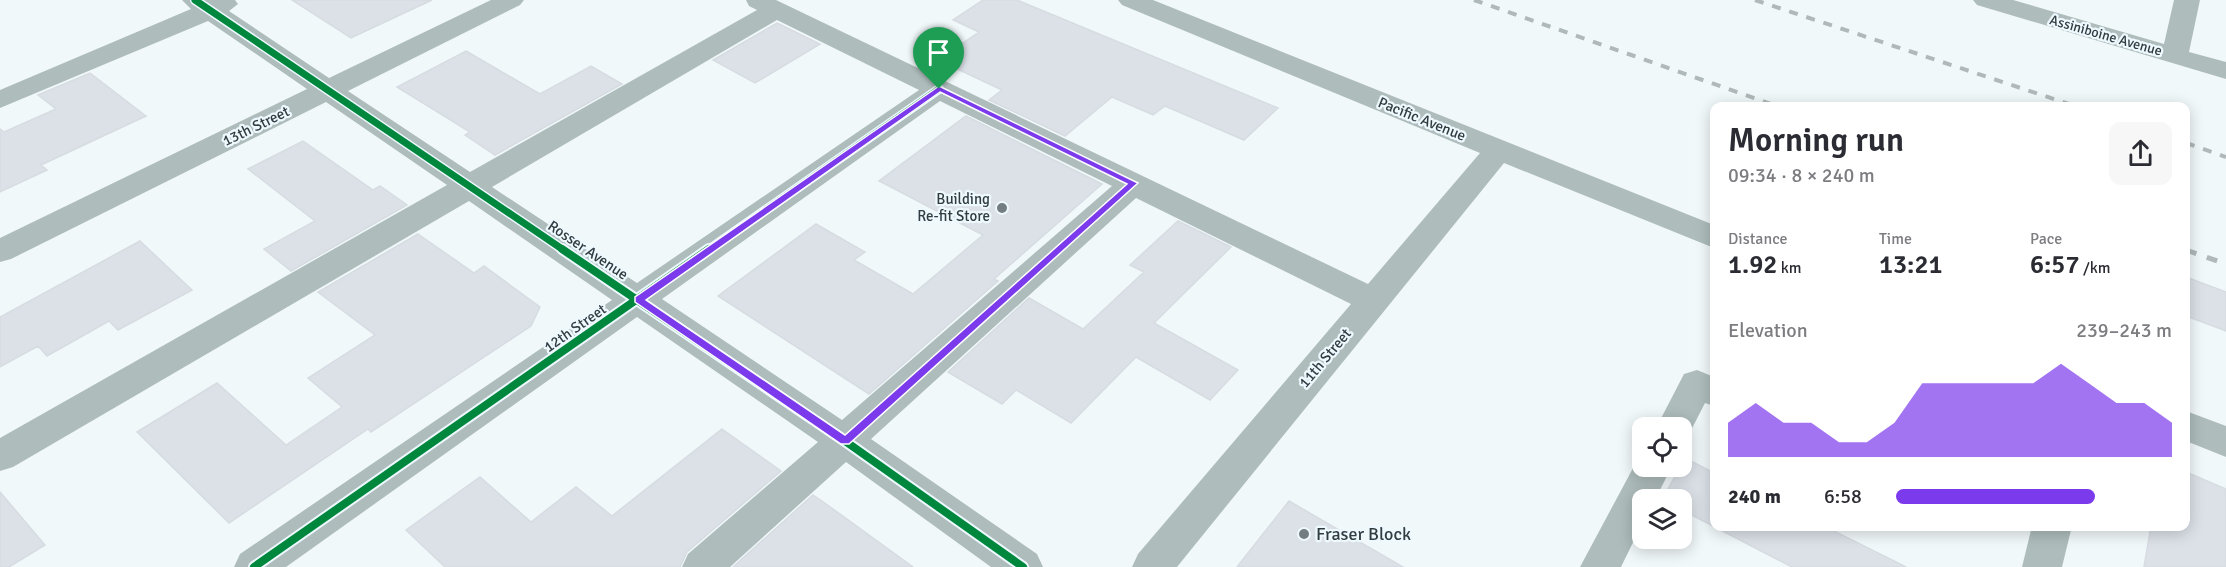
<!DOCTYPE html>
<html lang="en">
<head>
<meta charset="utf-8">
<style>
	:root { --surface:#fff; --page:#f7f7f7; --text:#2b2b33; --muted:#7c7c81; --accent:#7c3aed }
	body { margin:0; font-family:Signika,sans-serif; background:var(--page); color:var(--text); height:100vh; display:flex; flex-direction:column; font-size:22px; white-space:nowrap }
	* { box-sizing:border-box; margin:0 }
	p { font-size:20px; color:var(--muted) }
	.icon { flex:none; width:33px; height:33px; fill:none; stroke:currentColor; stroke-width:2; stroke-linecap:round; stroke-linejoin:round }
	.map { position:relative; flex:1; overflow:hidden }
	.panel { position:absolute; left:1710px; top:102px; width:480px; height:429px; display:flex; flex-direction:column; background:var(--surface); border-radius:12px; box-shadow:0 3px 15px #0003 }
	.panel>* { flex:none }
	.buttons { position:absolute; left:1632px; top:417px; display:grid; gap:12px }
	.buttons a { display:grid; place-items:center; width:60px; height:60px; border-radius:12px; background:var(--surface); box-shadow:0 3px 15px #0003; font-size:30px }
	.pin { position:absolute; display:grid; place-items:center; width:51px; height:51px; color:#fff; margin:-62px -26px; border-radius:50% 50% 50% 0; rotate:-45deg; box-shadow:0 0 6px #0007 }
	.pin .icon { rotate:45deg }
	.round { display:grid; place-items:center; flex:none; width:63px; height:63px; border-radius:12px; background:var(--page) }
	.overview { display:flex; align-items:center; justify-content:space-between; height:102px; padding:0 18px }
	h1 { font-size:33px; font-weight:600; line-height:45px }
	.metrics { display:grid; grid-template-columns:repeat(3,1fr); gap:9px; height:102px; padding:6px 18px }
	.metrics div { display:grid; align-content:center }
	.metrics b { font-size:26px; font-weight:600 }
	.metrics small { font-size:16px; font-weight:400 }
	.metrics p { font-size:16px }
	.chart { height:168px; padding:12px 18px }
	.chart p { display:flex; justify-content:space-between }
	.chart svg { width:100%; height:108px; margin-top:6px; fill:var(--accent); opacity:.7 }
	ul { padding:0 18px; list-style:none; font-size:20px }
	li { display:grid; grid-template-columns:96px 72px 1fr; align-items:center; height:45px }
	li i { height:15px; border-radius:8px; background:var(--accent) }
	.map>svg:first-child { display:block }
	.building { fill:#dbe1e7; stroke:#d6dce2; stroke-width:1.5 }
	.lines { fill:none; stroke-linecap:round; stroke-linejoin:round }
	.minor { fill:#aebcbc; fill-rule:evenodd }
	.rail-far1 { stroke:#b0b9b9; stroke-width:4; stroke-dasharray:9 9; stroke-linecap:butt }
	.rail { stroke:#b0b9b9; stroke-width:5; stroke-dasharray:11 11; stroke-linecap:butt }
	.cycleway-far1-casing { stroke:#edf9fe; stroke-width:10 }
	.cycleway-casing { stroke:#edf9fe; stroke-width:12 }
	.cycleway-far1 { stroke:#00873e; stroke-width:7 }
	.cycleway { stroke:#00873e; stroke-width:8 }
	.route { fill:#7c3aed; stroke:#fff; stroke-width:1.5; fill-rule:evenodd }
	.poi-dot { fill:#747e82; stroke:#edf9fe; stroke-width:2 }
	.labels { text-anchor:middle; stroke-width:4.5; stroke-linejoin:round; paint-order:stroke }
	.far-street-label { font-size:14px; fill:#313c41; stroke:#edf9fe }
	.street-label { font-size:15px; fill:#313c41; stroke:#edf9fe }
	.poi-label { font-size:15px; fill:#313c41; stroke:#edf9fe; text-anchor:end }
	.near-poi-label { font-size:18px; fill:#313c41; stroke:#edf9fe; text-anchor:start }
</style>
</head>
<body>
<div class="map">
<svg width="2226" height="567" viewBox="0 0 2226 567">
	<rect width="100%" height="100%" fill="#f1f8fa"/>
	<!-- building -->
	<path class="building" d="M292,0H432L351,38Z
		M983,0H1017L1278,108L1244,140L1165,106L1153,115L1112,97L1065,136L989,100L1002,90L938,60L979,32L953,20Z
		M777,23L820,44L755,83L713,60Z
		M466,51L540,94L591,66L622,84L495,155L465,135L470,132L397,87Z
		M90,73L146,116L41,165L47,170L0,192V129L4,132L56,109L38,95Z
		M966,116L1102,184L994,279L998,281L869,394L718,296L816,224L865,252L854,260L913,294L983,235L879,181Z
		M303,141L373,190L380,186L407,205L291,271L264,249L315,221L248,169Z
		M1178,221L1231,247L1154,323L1238,370L1210,400L1136,357L1071,423L1016,390L1002,404L948,372L1029,298L1083,329L1144,272L1130,265Z
		M418,234L474,273L484,266L540,307L531,326L371,432L368,429L229,523L137,432L217,383L286,445L342,407L308,378L375,335L318,292Z
		M140,241L192,290L118,330L109,321L47,356L38,346L0,367V317Z
		M2186,277L2226,292V331L2186,316Z
		M722,429L781,471L687,552L680,567H445L406,530L480,477L531,522L576,487L612,516Z
		M1685,458L1714,473V526H1824L1906,567H1792L1682,510V500H1662Z
		M2186,472L2226,489V567H2144L2151,526H2186Z
		M0,492L45,545L9,567H0Z
		M813,495L822,501L913,567H733Z
		M1289,501L1403,567H1237Z"/>
	<g class="lines">
		<!-- minor -->
		<path class="minor" d="M182,0H235L238,4L229,11L329,78L491,0H524L520,5L348,91L470,172L757,10L749,6L746,0H776L1368,284L1480,153L1122,5L1118,0H1153L1714,225V248L1504,163L1177,567H1132L1138,554L1351,304L1136,198L871,439L1037,554L1043,567H991L846,462L730,567H682L688,554L818,442L637,317L286,567H234L240,554L612,300L469,201L13,467L0,471V438L447,185L326,102L11,259L0,262V238L307,89L208,21L0,108V90L191,9ZM777,20L919,90L637,283L492,187ZM940,101L1112,186L842,420L662,299Z
			M1973,0H2013L2164,44L2174,0H2200L2189,52L2226,62V79L1977,5Z
			M1697,370L1714,377V406L1705,403L1687,438L1682,440V428H1656L1684,374Z
			M2186,411L2226,426V457L2186,441Z
			M1642,454V466H1672L1655,500H1642V524L1621,567H1580L1640,455Z
			M2032,526H2072L2062,567H2022Z"/>
		<!-- rail-far1 -->
		<path class="rail-far1" d="M1474,0L1777,106
			M1755,0L2075,106
			M2186,143L2226,157"/>
		<!-- rail -->
		<path class="rail" d="M2186,250L2226,264"/>
		<defs>
			<path id="cycleway-far1" d="M195,0L565,251
				M707,251L939,89"/>
			<path id="cycleway" d="M562,249L845,441L1023,567
				M254,567L709,249"/>
		</defs>
		<!-- cycleway-far1 casing -->
		<use href="#cycleway-far1" class="cycleway-far1-casing"/>
		<!-- cycleway casing -->
		<use href="#cycleway" class="cycleway-casing"/>
		<!-- cycleway-far1 -->
		<use href="#cycleway-far1" class="cycleway-far1"/>
		<!-- cycleway -->
		<use href="#cycleway" class="cycleway"/>
	</g>
	<!-- route -->
	<path class="route" d="M939,86L1138,183L849,444H841L635,302V297ZM940,92L1127,184L845,435L646,300Z"/>
	<!-- markers -->
	<g class="poi-dot">
		<circle cx="1002" cy="208" r="6"/>
		<circle cx="1304" cy="534" r="6"/>
	</g>
	<g class="labels">
		<!-- far-street labels -->
		<g class="far-street-label">
			<text transform="translate(2106 35) rotate(16)" y="5">Assiniboine Avenue</text>
		</g>
		<!-- street labels -->
		<g class="street-label">
			<text transform="translate(1422 119) rotate(22)" y="5">Pacific Avenue</text>
			<text transform="translate(256 126) rotate(-26)" y="5">13th Street</text>
			<text transform="translate(588 250) rotate(34)" y="5">Rosser Avenue</text>
			<text transform="translate(575 328) rotate(-35)" y="5">12th Street</text>
			<text transform="translate(1325 358) rotate(-50)" y="5">11th Street</text>
		</g>
		<!-- poi labels -->
		<g class="poi-label">
			<text x="990" y="204">Building<tspan x="990" dy="17">Re-fit Store</tspan></text>
		</g>
		<!-- near-poi labels -->
		<g class="near-poi-label">
			<text x="1316" y="540">Fraser Block</text>
		</g>
	</g>
</svg>
<div class="buttons">
<a><svg class="icon" aria-label="locate" viewBox="0 0 24 24"><circle cx="12" cy="12" r="6"/><path d="M12 2v4M12 18v4M2 12h4M18 12h4"/></svg></a>
<a><svg class="icon" aria-label="layers" viewBox="0 0 24 24"><path d="M12 4l9 5-9 5-9-5zM3 14l9 5 9-5"/></svg></a>
</div>
<div class="pin" style="left:939px;top:89px;background:#1e9e55"><svg class="icon" aria-label="arrive" viewBox="0 0 24 24"><path d="M6 21V4h12l-3 4 3 4H6"/></svg></div>
<section class="panel">
<div class="overview"><div><h1>Morning run</h1><p>09:34 · 8 × 240 m</p></div><a class="round"><svg class="icon" aria-label="share" viewBox="0 0 24 24"><path d="M12 15V3M7 8l5-5 5 5M5 13v7h14v-7"/></svg></a></div>
<div class="metrics">
<div><p>Distance</p><b>1.92<small> km</small></b></div>
<div><p>Time</p><b>13:21</b></div>
<div><p>Pace</p><b>6:57<small> /km</small></b></div>
</div>
<div class="chart"><p><span>Elevation</span>239–243 m</p>
<svg viewBox="0 0 160 44" preserveAspectRatio="none"><path d="M0 44V30L10 22L20 30L30 30L40 38L50 38L60 30L70 14L80 14L90 14L100 14L110 14L120 6L130 14L140 22L150 22L160 30V44z"/></svg>
</div>
<ul>
<li><b>240 m</b>6:58<i style="width:72%"></i></li>
</ul>
</section>
</div>
</body>
</html>
